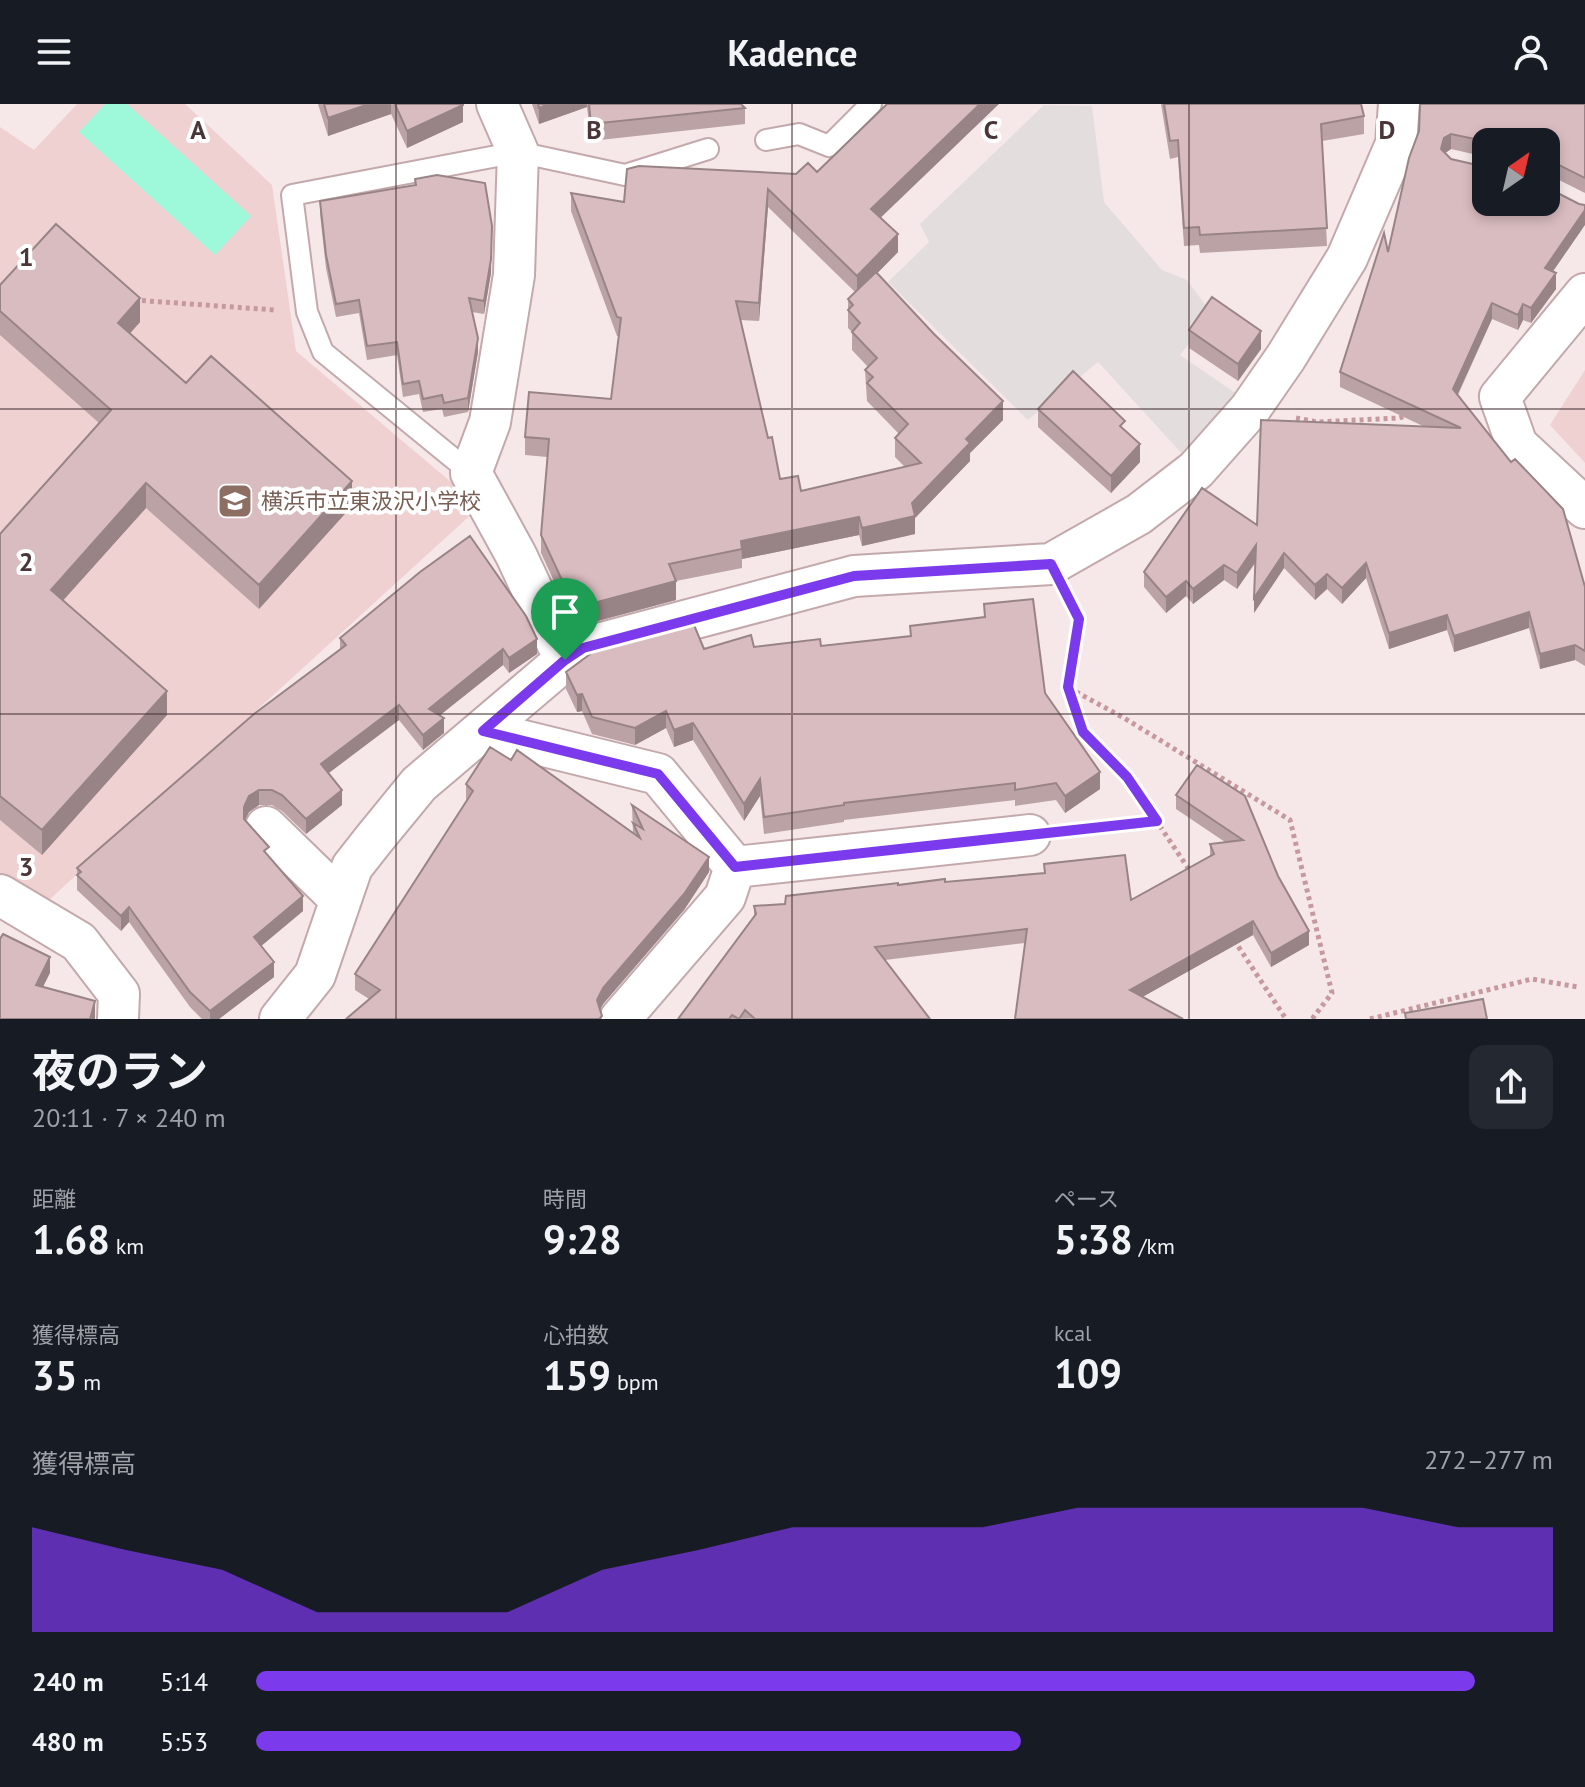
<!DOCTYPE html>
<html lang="ja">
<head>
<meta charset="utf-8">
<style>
	:root { --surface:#171b24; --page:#242831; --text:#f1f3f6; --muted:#9ea1a6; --accent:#7c3aed }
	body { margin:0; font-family:"PT Sans","Noto Sans JP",sans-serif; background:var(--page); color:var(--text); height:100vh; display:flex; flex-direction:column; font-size:30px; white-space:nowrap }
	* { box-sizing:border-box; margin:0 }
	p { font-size:26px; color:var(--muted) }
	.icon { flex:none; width:44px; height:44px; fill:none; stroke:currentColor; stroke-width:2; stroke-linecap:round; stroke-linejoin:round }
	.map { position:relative; height:915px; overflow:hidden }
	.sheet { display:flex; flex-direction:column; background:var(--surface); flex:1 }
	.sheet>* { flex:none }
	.needle { width:52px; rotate:34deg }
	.tools { position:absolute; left:1472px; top:24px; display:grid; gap:16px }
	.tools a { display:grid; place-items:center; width:88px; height:88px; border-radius:16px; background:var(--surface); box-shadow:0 4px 12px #0003; font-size:40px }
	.pin { position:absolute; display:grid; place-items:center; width:68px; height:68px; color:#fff; margin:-82px -34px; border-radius:50% 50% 50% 0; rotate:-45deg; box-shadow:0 0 8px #0007 }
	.pin .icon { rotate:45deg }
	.round { display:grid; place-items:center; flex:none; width:84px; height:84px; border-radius:16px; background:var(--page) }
	.summary { display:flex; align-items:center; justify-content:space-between; height:136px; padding:0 32px }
	h1 { font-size:44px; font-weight:700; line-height:60px }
	.figures { display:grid; grid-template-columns:repeat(3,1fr); gap:12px; height:136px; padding:8px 32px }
	.figures div { display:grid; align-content:center }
	.figures b { font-size:40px; font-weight:700 }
	.figures small { font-size:22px; font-weight:400 }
	.figures p { font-size:22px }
	.chart { height:224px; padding:16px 32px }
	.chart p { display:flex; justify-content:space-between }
	.chart svg { width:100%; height:144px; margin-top:8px; fill:var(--accent); opacity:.7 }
	ul { padding:0 32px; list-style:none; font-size:26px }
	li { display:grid; grid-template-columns:128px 96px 1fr; align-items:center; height:60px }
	li i { height:20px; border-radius:10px; background:var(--accent) }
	header { display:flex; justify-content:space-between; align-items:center; height:104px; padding:0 32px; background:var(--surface); font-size:36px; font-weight:700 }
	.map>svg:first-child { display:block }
	.education { fill:#f0d1d2 }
	.parking { fill:#e4ddde }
	.water { fill:#9ef9da }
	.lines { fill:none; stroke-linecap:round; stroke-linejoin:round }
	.service-casing { stroke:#c3a9ac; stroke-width:24 }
	.minor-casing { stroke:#c3a9ac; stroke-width:44 }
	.path { stroke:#c6999e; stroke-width:5; stroke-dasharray:4 4; stroke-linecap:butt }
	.service { stroke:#fff; stroke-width:20 }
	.minor { stroke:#fff; stroke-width:40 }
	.wall { fill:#bba2a5; fill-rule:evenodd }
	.shaded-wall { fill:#988486 }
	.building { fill:#d9bcc0; stroke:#988486; stroke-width:2 }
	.route-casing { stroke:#fff; stroke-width:16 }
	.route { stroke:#7c3aed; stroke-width:10 }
	.grid { fill:none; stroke:#4a3638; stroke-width:2; stroke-opacity:0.55 }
	.labels { text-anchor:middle; stroke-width:8; stroke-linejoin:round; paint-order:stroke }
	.education-label { font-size:22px; fill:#785e54; stroke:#fff; text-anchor:start }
	.grid-label { font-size:26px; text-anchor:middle; font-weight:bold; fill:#4a3638; stroke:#fff; stroke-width:8; stroke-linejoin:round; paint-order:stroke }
</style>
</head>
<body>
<header><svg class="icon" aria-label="menu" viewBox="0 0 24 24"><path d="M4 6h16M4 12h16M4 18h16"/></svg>Kadence<svg class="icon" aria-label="person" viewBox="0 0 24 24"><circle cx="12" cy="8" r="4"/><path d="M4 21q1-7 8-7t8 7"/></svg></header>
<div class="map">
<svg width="1585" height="915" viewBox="0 0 1585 915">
	<rect width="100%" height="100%" fill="#f6e8e9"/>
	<!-- education -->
	<path class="education" d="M77,0H185L272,81L296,247L464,389L476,406L49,796L0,770V23L34,46Z
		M1585,266V359L1550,321Z"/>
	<!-- parking -->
	<path class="parking" d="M1044,1L1092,2L1104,98L1162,166L1187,176L1212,210L1180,251L1237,290L1185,353L1098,258L1028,316L888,178L929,138L920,120Z"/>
	<!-- water -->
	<path class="water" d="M105,0H127L251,112L215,151L79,28Z"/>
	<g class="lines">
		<defs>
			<path id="service" d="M766,36L799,30L829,42L871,0
				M471,369L323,248L307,208L292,91L518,48L625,71L708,45"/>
			<path id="minor" d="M497,0L518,48L514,171L490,318L471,369L516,451L565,556
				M1585,190L1500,293L1517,341L1585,404
				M483,627L658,670L735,763L1030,731
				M266,723L340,795
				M0,791L79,838L119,890L118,915
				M280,915L315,871L352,763L374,735L419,680L565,556L583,544L854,472L1051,460L1139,410L1196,366L1250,305L1286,253L1347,154L1396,40L1399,0
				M620,915L725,793L735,763"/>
		</defs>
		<!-- service casing -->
		<use href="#service" class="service-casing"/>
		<!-- minor casing -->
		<use href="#minor" class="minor-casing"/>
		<!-- path -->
		<path class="path" d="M134,196L275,206
			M1296,314L1317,318L1399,314L1409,311
			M1071,499L1079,515L1068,583L1083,628L1127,673L1192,770
			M1069,584L1124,614L1290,716L1332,889L1312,915
			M1071,726L1156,717
			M1234,836L1286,915
			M1370,915L1532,875L1578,883"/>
		<!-- service -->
		<use href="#service" class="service"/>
		<!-- minor -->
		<use href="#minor" class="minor"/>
	</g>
	<!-- wall -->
	<path class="wall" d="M318,0H463V18L407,44L391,10L328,32Z
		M532,0H741L745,4V20L591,37L587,3L539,20Z
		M1161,0H1361L1364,12V30L1322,37L1327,142L1200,149L1199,141L1184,142L1178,53L1170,55Z
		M1585,0V89L1551,72H1546V38H1486V53L1451,45L1445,49L1553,168L1556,185L1531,219L1523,216L1518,226L1492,215L1458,291L1585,483V562L1575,556L1540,565L1529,524L1454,548L1447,526L1389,545L1366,474L1342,500L1327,485L1315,496L1284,464L1254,509L1256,458L1237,485L1224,476L1193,500L1186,492L1166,509L1144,483V468L1257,421L1425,323L1340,283V268L1388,148L1419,27Z
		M817,68L880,114L898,148L877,169L1003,316L970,349V357L915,414V430L862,442L859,431L742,455V464L676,477V496L575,523L541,449V431L547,353L525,351V333L611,295L619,232H617L571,107V89L624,98ZM768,103L855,188L848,195V224L852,228V246L868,263L865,266L867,297L899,330L895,334V353L905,363L801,387L780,375L768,334L740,216L759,217Z
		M415,75L491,169L484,210L472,208L478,248L468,308L444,313L442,305L423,308L419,290L403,293L397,251L367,256L359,209L336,213L326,164L320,110V97L415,81Z
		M0,181L140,218L130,229L186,279L352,402L259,505L146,404L63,496L167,611L42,751L0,716V430L99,319L0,231Z
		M1189,226L1261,245L1238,277L1189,244Z
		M1038,305L1125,327L1140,358L1111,389L1038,323Z
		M420,468L537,550L509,569L503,561L440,611L444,629L423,646L399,616L328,669L342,701L306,730L282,707L272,701H259L249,708L245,716L303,807L261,842L274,873L219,915H202L190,903L129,818L121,827L77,786V764L340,545V534Z
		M984,500L1045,589L1100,685L1065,709L1056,696L1015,702V696L844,716V718L764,730L760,692L744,717L693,636L674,643L666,624L635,641L592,630L582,607L577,608L566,585V568L704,545L754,543L821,542L910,532V522L984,513Z
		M511,656L633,729L632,701L709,768L684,806L603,900L600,906L602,915L369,895L355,886V870L467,697L466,695V680Z
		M1197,661L1278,772L1309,841L1271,863L1253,831L1142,893L1025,839L885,856L930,915H678L754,812V802L785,800L898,781L945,778L1044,769V760L1131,796L1210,752V740L1225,738L1176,705V691Z"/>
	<!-- shaded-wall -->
	<path class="shaded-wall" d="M369,0H391V10L328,32V14Z
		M549,0H587V3L539,20V4Z
		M980,0H999L871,123V105Z
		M463,1V18L407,44V27Z
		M1451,30V45L1444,50L1441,45L1444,34Z
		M768,85V103L759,217V199Z
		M1585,106V121L1545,179V164Z
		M492,122L491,169L484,210V197Z
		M898,130V148L857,190V172Z
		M1556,169V185L1531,219V204Z
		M140,194V218L118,243V219Z
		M1492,199V215L1453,300V285Z
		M1523,200V216L1518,226V211Z
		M1261,227V245L1238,277V260Z
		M478,234V248L468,308V294Z
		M1003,297V316L970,349V357L915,414V430L862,442V424L966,335Z
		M1140,340V358L1111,389V372Z
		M352,377V402L259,505V481Z
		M146,379V404L51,510V486Z
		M859,413V431L742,455L741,437Z
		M1256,441V457L1237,485V469Z
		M1284,449V464L1254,509V494Z
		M1366,459V474L1342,500V484Z
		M1224,461V476L1193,500V485Z
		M1327,470V485L1315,496V481Z
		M676,477V496L575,523V504Z
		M1186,477V492L1166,509V493Z
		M1529,508V524L1454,548V532Z
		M1447,511V526L1389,545V529Z
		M537,535V550L509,569V554Z
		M1575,541V556L1540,565V550Z
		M503,545V561L429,620V605Z
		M167,587V611L42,751V726Z
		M582,590V607L577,608V591Z
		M399,601V616L321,675V660Z
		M666,607V624L635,641V624Z
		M444,614V629L423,646V631Z
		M693,619V636L674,643V626Z
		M1100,668V685L1065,709V692Z
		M760,675V692L744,717V700Z
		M259,686V701L249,708L244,718V703L249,692Z
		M342,686V701L306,730V715Z
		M709,753V768L684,806L603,900L597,912V896L603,884Z
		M303,792V807L254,848V833Z
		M129,803V818L121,827V812Z
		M1253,817V831L1130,900V886Z
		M1309,827V841L1271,863V849Z
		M50,853V869L36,897V881Z
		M274,858V873L219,915H210V907Z
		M95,897V915H90Z"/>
	<!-- building -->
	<path class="building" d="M324,0H369L328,14Z
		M395,0H463V1L407,27Z
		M538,0H549L539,4Z
		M589,0H741L745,4L591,20Z
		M887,0H980L871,105L898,130L857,172L768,85L759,199L736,197L768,334L772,333L780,375L798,372L801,387L921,359L895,334L908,320L867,279L873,273L865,266L877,254L852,228L860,219L848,206L853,201L848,195L876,168L934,230L1003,297L966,335L970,339L912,399L915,412L862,424L859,413L741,437L742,445L669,460L676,477L575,504L541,431L549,335L525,333L529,288L611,295L621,214L617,213L571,89L624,98L627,65L639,62L796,70L808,59L817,68Z
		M1164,0H1361L1364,12L1321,20L1327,124L1200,131L1199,123L1184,124L1178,36L1170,37Z
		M1420,0H1585V74L1551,57H1546V38H1489L1451,30L1444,34L1441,45L1451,55L1486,63V98H1546V83L1579,100L1585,101V106L1545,164L1556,169L1531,204L1523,200L1518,211L1492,199L1453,285L1511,358L1515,355L1563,405L1585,483V547L1575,541L1540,550L1529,508L1454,532L1447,511L1389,529L1366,459L1342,484L1327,470L1315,481L1284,449L1254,494L1256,441L1237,469L1224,461L1193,485L1186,477L1166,493L1144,468L1202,384L1257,421L1261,316L1461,324L1340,268L1384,129L1388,148L1409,54L1419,27Z
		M437,71L485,79L492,122L491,155L484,197L469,194L478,234L468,294L444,299L442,291L423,295L419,277L403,280L397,238L367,242L359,196L336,200L326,151L320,97L416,81L415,75Z
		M56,120L140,194L118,219L186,279L211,252L352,377L259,481L146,379L51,486L167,587L42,726L0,692V430L111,306L0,207V181Z
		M1212,193L1261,227L1238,260L1189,226Z
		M1073,267L1125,317L1120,322L1140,340L1111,372L1038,305Z
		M470,432L526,512L537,535L509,554L503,545L429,605L444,614L423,631L399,601L321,660L342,686L306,715L282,691L272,686H259L249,692L244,703V715L269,743L264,747L303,792L254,833L274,858L210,907L190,888L129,803L121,812L77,771L81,768L77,764L254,610L346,541L340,534L420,468Z
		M1033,495L1045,589L1100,668L1065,692L1056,679L1015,686V679L844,699V701L764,713L760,675L744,700L693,619L674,626L666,607L635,624L592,613L582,590L577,591L566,568L593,548L694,521L704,545L751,531L754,543L820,535L821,542L911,532L910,522L985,513L984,500Z
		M490,643L511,656L517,646L640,734L633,719L643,725L632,701L709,753L684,790L603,884L597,896L602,912L599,915H346L380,886L355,870L473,687L466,680Z
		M1197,661L1245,692L1278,772L1309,827L1271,849L1253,817L1130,886L1183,915H1015L1027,825L875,843L930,915H755L745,906L739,915L732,911L729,915H678L756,810L754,802L785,800L786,792L898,779V781L945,775V778L1045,769L1044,760L1125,751L1131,796L1214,750L1210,740L1243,736L1176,691Z
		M3,830L50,853L36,881L95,897L90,915H0V835Z
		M1483,895L1487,915H1406L1405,909Z"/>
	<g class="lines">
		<defs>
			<path id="route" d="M1051,460L1079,515L1068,583L1083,628L1127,673L1157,717L735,763L658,670L483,627L565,556L583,544L854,472Z"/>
		</defs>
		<!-- route casing -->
		<use href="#route" class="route-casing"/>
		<!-- route -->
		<use href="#route" class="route"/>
	</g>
	<!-- grid -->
	<path class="grid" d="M396,0V915M792,0V915M1189,0V915M0,305H1585M0,610H1585"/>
	<!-- icons -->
	<defs>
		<symbol id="school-square" viewBox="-11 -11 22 22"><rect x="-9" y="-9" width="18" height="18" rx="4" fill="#8d6e63" stroke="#fff"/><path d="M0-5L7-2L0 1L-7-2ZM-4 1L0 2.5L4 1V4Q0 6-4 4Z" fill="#fff"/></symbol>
	</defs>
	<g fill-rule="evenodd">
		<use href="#school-square" x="215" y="377" width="40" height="40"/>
	</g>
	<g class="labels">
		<!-- education labels -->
		<g class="education-label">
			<text x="261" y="405">横浜市立東汲沢小学校</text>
		</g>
	</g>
	<g class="grid-label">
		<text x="198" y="35">A</text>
		<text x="594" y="35">B</text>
		<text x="991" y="35">C</text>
		<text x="1387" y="35">D</text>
		<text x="26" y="162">1</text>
		<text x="26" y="467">2</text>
		<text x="26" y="772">3</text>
	</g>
</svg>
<div class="tools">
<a><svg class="needle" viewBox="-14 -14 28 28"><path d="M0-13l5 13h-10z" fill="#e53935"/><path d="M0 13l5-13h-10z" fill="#9ea1a6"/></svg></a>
</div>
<div class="pin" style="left:565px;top:556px;background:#1e9e55"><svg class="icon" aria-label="arrive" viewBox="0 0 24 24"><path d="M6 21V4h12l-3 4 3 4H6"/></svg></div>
</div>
<section class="sheet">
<div class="summary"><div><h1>夜のラン</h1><p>20:11 · 7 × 240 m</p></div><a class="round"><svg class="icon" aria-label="share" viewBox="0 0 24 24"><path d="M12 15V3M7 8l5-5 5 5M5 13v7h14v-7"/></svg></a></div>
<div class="figures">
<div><p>距離</p><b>1.68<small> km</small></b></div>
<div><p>時間</p><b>9:28</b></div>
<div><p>ペース</p><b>5:38<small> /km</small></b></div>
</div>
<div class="figures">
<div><p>獲得標高</p><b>35<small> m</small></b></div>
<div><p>心拍数</p><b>159<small> bpm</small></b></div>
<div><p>kcal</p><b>109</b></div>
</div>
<div class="chart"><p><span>獲得標高</span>272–277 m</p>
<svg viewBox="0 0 160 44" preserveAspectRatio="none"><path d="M0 44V12L10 19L20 25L30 38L40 38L50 38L60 25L70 19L80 12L90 12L100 12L110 6L120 6L130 6L140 6L150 12L160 12V44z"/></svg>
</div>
<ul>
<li><b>240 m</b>5:14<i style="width:94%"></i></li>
<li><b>480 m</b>5:53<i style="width:59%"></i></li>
</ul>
</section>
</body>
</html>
